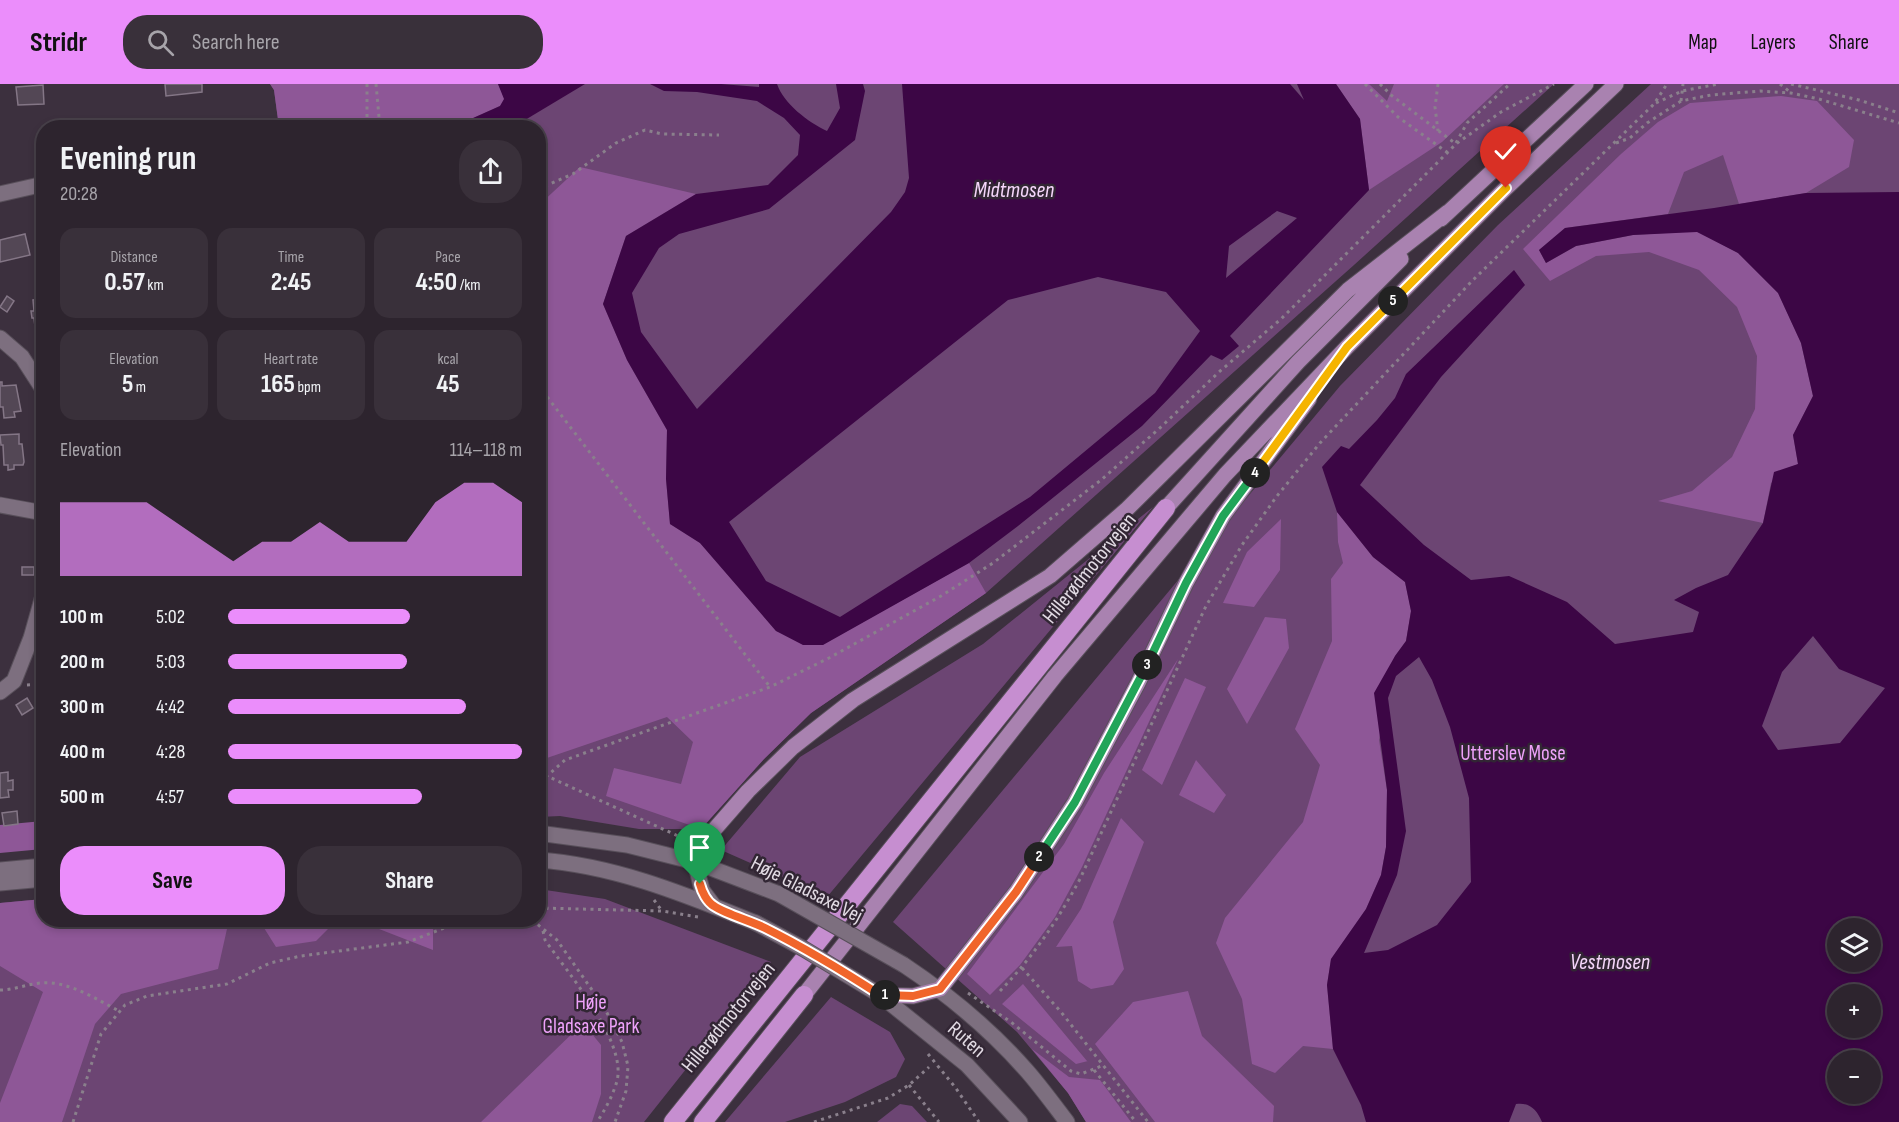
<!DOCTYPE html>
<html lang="en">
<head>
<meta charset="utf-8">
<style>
	:root { --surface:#2d242e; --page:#39303a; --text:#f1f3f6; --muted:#a7a4aa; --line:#48414a; --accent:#eb8dfb }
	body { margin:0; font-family:"Sofia Sans Condensed",sans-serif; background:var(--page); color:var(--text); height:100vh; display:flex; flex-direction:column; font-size:22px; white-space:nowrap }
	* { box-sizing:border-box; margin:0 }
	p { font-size:20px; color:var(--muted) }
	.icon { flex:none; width:33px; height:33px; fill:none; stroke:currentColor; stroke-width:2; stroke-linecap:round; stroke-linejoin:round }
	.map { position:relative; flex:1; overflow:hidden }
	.panel { position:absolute; left:36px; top:36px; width:510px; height:807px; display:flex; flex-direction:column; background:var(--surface); border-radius:24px; box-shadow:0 3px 9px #0003,0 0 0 2px var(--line) }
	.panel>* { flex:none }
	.controls { position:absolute; left:1827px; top:834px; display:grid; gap:12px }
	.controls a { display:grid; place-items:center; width:54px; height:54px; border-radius:50%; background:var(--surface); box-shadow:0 3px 9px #0003,0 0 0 2px var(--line); font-size:30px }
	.pin { position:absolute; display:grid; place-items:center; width:51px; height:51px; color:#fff; margin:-62px -26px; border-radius:50% 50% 50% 0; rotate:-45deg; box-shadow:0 0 6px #0007 }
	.pin .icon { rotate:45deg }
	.km { position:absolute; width:30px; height:30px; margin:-15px; border-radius:50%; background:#222; color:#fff; font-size:16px; line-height:30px; text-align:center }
	.round { display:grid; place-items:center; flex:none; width:63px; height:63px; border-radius:24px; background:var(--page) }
	.overview { display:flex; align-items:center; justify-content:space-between; height:102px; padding:0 24px }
	h1 { font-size:33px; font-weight:700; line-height:45px }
	.figures { display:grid; grid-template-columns:repeat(3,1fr); gap:9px; height:102px; padding:6px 24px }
	.figures div { display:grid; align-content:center; border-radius:15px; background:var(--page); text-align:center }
	.figures b { font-size:26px; font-weight:700 }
	.figures small { font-size:16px; font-weight:400 }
	.figures p { font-size:16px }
	.chart { height:168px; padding:12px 24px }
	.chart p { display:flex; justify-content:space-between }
	.chart svg { width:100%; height:108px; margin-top:6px; fill:var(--accent); opacity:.7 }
	.cta { display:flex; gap:12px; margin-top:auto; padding:12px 24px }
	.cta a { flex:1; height:69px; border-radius:24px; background:var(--accent); color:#111; font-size:24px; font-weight:700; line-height:69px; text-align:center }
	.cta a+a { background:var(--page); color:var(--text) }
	ul { padding:0 24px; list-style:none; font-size:20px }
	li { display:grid; grid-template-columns:96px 72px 1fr; align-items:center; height:45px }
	li i { height:15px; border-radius:8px; background:var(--accent) }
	header { display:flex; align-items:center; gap:36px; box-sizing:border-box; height:84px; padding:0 30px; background:var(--accent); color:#111 }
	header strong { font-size:28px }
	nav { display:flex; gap:33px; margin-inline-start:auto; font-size:21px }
	.search { width:420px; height:54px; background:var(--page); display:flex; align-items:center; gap:15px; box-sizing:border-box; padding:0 21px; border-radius:24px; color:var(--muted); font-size:22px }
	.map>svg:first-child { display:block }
	.green { fill:#6c4573; fill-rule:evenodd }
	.forest { fill:#8e5797 }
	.water { fill:#3c0645; fill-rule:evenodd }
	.building { fill:#534755; stroke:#847686; stroke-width:1.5 }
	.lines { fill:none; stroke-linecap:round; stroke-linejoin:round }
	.minor-casing { stroke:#584f5a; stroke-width:17 }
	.tertiary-casing { stroke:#584f5a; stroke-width:17 }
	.primary-casing { stroke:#584f5a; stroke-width:17 }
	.motorway-casing { stroke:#584f5a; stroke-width:20 }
	.path { stroke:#8a808c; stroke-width:3; stroke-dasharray:3 4.5; stroke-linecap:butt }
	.minor { stroke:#7d6f7f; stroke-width:15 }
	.tertiary { stroke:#7d6f7f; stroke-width:15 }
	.primary { stroke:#a982b0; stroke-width:15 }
	.motorway { stroke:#c68ed0; stroke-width:18 }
	.tertiary-bridge-casing { stroke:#584f5a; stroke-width:17; stroke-linecap:butt }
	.tertiary-bridge { stroke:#7d6f7f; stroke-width:15 }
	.split-1-casing { stroke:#fff; stroke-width:12 }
	.split-2-casing { stroke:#fff; stroke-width:12 }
	.split-3-casing { stroke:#fff; stroke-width:12 }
	.split-4-casing { stroke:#fff; stroke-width:12 }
	.split-5-casing { stroke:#fff; stroke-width:12 }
	.split-6-casing { stroke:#fff; stroke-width:12 }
	.split-1 { stroke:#f0652b; stroke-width:8 }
	.split-2 { stroke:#f0652b; stroke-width:8 }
	.split-3 { stroke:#22a559; stroke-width:8 }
	.split-4 { stroke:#22a559; stroke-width:8 }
	.split-5 { stroke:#f5b400; stroke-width:8 }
	.split-6 { stroke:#f5b400; stroke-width:8 }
	.labels { text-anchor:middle; stroke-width:5; stroke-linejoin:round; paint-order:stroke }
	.street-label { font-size:21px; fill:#e2dbe4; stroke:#322634 }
	.park-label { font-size:21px; fill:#eea2fa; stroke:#322634 }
	.water-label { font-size:22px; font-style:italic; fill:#f5d6fa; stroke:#322634 }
</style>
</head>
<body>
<header>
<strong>Stridr</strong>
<div class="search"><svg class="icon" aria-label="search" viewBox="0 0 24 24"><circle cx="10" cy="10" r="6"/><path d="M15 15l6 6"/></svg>Search here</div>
<nav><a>Map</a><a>Layers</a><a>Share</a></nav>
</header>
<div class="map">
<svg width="1899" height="1038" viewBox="0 0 1899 1038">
	<rect width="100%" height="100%" fill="#3c303e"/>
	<!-- green -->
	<path class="green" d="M270,0H1554L1354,181L986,509L811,629L764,675L701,745H639L560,732L539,733L538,44L279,43L274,6Z
		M1651,0H1899V1038H1086L1068,1009L1017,948L893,838L1340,302L1498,141ZM1838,844H1870V878H1838ZM1838,910H1870V944H1838ZM1838,976H1870V1010H1838Z
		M1153,423L827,813L721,766L800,673L983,560Z
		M539,805L605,815L771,878L644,1038H0V819L43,815L44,836H538Z
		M831,913L890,948L905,975L896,993L845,1018L785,1038H725Z
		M900,1020L912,1022L927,1038H877Z"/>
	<!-- forest -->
	<path class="forest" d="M270,0H498L505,15L500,22L453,43H279L274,6Z
		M1336,0H1369L1387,17L1394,0H1504L1442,58L1369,106L1360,35Z
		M1781,12L1817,17L1854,56L1849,83L1806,109L1739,120L1723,71L1684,88L1668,130L1565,144L1539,166L1546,179L1576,162L1633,151L1697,147L1738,169L1778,209L1801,259L1813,312L1793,351L1798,380L1771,399L1763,439L1658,417L1692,407L1732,373L1755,325L1757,272L1737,223L1699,186L1649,168L1596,172L1550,197L1523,165L1621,70L1658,38L1690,19Z
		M580,83L696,110L626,152L603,220L627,276L667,346L666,395L670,440L700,459L776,547L823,560L969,479L986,509L811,629L764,675L701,745L606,712L614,684L681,700L693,658L667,633L544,675L539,691V121Z
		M1337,428L1373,473L1405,498L1411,527L1406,557L1395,572L1379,656L1387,706L1386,763L1381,791L1366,825L1331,875L1327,901L1333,965L1303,962L1275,989L1252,980L1242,915L1216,859L1225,834L1303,738L1320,681L1295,645L1332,557L1331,495L1343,479L1338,458Z
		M1281,435L1280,486L1254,523L1223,519L1247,468Z
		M1265,533L1286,535L1289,564L1247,640L1227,605Z
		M1178,575L1082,783L1055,833L1020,881L990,911L967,890L1064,760L1104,689Z
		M1185,594L1206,603L1162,701L1142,686Z
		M1196,676L1226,711L1214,729L1179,711Z
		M1121,734L1144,758L1113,838L1124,885L1113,901L1091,905L1078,897L1072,862L1056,863L1081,825Z
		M43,737V765L0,769V741Z
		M43,815L44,836H229L218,885L121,910L95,940L62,1038H0V1019L43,908L0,882V819Z
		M259,836H337L316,857L276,863Z
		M356,836H433V866Z
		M1023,900L1087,977H1088L1076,980L1002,920Z
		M1188,907L1202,952L1274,1022L1273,1038H1155L1095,960L1133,918Z
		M583,939L601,961V1010L592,1038H481Z
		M1032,965L1069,993L1100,996L1131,1038H1086L1068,1009Z"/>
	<!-- water -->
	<path class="water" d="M498,0H585L525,36L505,43H453L500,22L504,15Z
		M650,0H721L759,3V0H777C784,20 808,38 827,47L840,24L836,0H863L865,7L855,56L769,125L679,150L659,164L632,209L641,248L697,325L891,128L905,108L909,94L902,0H1290L1304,16L1297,0H1336L1360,35L1369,106L1230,252L1239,262L1222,276L1211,271L1142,342L1018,442L969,479L823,561H803L776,547L700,459L670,440L666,395L667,346L627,276L603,220L626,152L696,110L768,101L798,71L800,51L784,34L757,17L697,8L664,7ZM1277,127L1297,134L1226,194L1229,162ZM1098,193L1166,208L1200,247L1155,309L1030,413L840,533L766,497L729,438L1008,216Z
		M1899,108V1038H1542C1537,1026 1530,1018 1516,1020L1509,1038H1366L1361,1021L1333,965L1327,901L1331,875L1366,825L1381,791L1386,763L1387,706L1374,609L1395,572L1406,557L1411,527L1405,498L1373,473L1337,428L1322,383L1341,362L1349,365L1377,336L1395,314L1406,290L1514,186L1525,201L1441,293L1360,401L1424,461L1471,496L1509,492L1567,518L1615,560L1693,548L1699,528L1674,516L1696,504L1728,491L1763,439L1774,388L1798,380L1793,351L1813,312L1801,259L1778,209L1738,169L1697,148L1633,151L1576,162L1546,179L1539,166L1565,144L1714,124L1806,109ZM1813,552L1839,585L1885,604L1840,659L1778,666L1762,642L1782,588ZM1419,573L1432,596L1450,643L1469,714L1471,798L1437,841L1388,866L1364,869L1397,791L1406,747L1388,614L1396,592ZM1870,844V878H1838V844ZM1838,910H1870V944H1838ZM1838,976H1870V1010H1838Z"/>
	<!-- building -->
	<path class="building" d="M165,0H202V8L166,12Z
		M43,1L44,20L18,21L16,3Z
		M179,41L226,42L225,44H179Z
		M25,150L30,171L0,178V156Z
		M7,212L14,217L7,228L0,223Z
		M44,215V259L37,260L34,234H32L31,227H34L33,216Z
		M0,298H2V302L16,301L21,327L14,328L15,333L4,334L3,323H0Z
		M19,350V360H22L24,378L23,381H14V385L8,386V381H4L3,361H1L0,351Z
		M22,483H34V491H22Z
		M27,614L33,624L22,631L16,621Z
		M8,688V697L13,696V706H8L9,713L0,714V689Z
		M17,727L18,740L4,742L2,729Z"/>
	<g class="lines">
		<defs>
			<path id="minor" d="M0,110L44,100
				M0,254L22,273L44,307
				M0,421L44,429
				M0,608L14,597L31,554L44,508"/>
			<path id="tertiary" d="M538,749L627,761L695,778L779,810
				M538,776C614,781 686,811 756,839
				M695,778L702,806L714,822
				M0,786L44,782
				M0,799L44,795
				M904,881C949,911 991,946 1027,987C1041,1003 1054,1021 1067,1038
				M880,911L967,981L1020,1038"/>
			<path id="primary" d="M1441,135L1586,0
				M1166,424L1298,278L1401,175
				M695,778L700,762L748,707L793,663L853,616L1050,492L1126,426L1348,206L1448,128
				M804,911L1055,592L1225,391L1347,263L1506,104L1616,0
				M880,911L913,912L940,905L1016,808L1075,718L1138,599L1186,499L1223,432L1309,315"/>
			<path id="motorway" d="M673,1038L1166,424
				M703,1038L804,911"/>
		</defs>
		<!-- minor casing -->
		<use href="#minor" class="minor-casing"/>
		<!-- tertiary casing -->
		<use href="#tertiary" class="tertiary-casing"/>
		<!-- primary casing -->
		<use href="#primary" class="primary-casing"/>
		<!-- motorway casing -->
		<use href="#motorway" class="motorway-casing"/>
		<!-- path -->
		<path class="path" d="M367,0V44
			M376,0L380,44
			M1365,0L1398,33L1448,69
			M1380,0L1391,11L1456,60
			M1438,0L1435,23L1438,47
			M1780,0L1790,8
			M1791,0L1859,16L1899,29
			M1681,17L1683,0
			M1656,19L1682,7L1718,0
			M1456,59L1467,39L1510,0
			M1616,59L1630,54L1647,39L1681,17L1711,11L1760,7L1791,9L1819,15L1899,39
			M538,105L573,90L616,59L645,46L662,50L719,51
			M538,301L770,603
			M27,601L44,600
			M538,688L689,757
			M538,706L547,692L565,676L770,603L829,574L941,512L993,479L1101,396L1162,342L1219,288L1281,235L1456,60L1501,28L1554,0
			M654,816L662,827
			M538,824L662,827L698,833
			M532,836L557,856L604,923L622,958L628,982L626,1007L615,1038
			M543,847L545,856C567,888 627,957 617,997C613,1011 605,1026 597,1038
			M1022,884L1061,928L1148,1038
			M0,906C14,906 27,900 41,899C67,896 98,916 119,927
			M1000,907C1033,873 1058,836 1080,795L1206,522L1242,461L1277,412L1320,359L1472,197L1654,20L1667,0
			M968,909L1011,938L1071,987L1081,990L1104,981
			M928,970L955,1003L979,1038
			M1094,986L1136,1038
			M909,1001L939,1038
			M73,1038L101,950L125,921L147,912L227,900L270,879L301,872L408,858L465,836
			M814,1038L888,1014L909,1001L929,983"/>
		<!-- minor -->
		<use href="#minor" class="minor"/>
		<!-- tertiary -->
		<use href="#tertiary" class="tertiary"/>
		<!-- primary -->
		<use href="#primary" class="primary"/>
		<!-- motorway -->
		<use href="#motorway" class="motorway"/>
		<defs>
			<path id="tertiary-bridge" d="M779,810L904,881
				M756,839L804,865L880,911"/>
		</defs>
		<!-- tertiary-bridge casing -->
		<use href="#tertiary-bridge" class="tertiary-bridge-casing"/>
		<!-- tertiary-bridge -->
		<use href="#tertiary-bridge" class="tertiary-bridge"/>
	</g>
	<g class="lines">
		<defs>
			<path id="split-1" d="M700,800C702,808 707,818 714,822C726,830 751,837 765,844C805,864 843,887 880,911H885"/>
			<path id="split-2" d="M885,911L913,912L940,905L1016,808L1039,773"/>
			<path id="split-3" d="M1039,773L1075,718L1147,581"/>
			<path id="split-4" d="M1147,581L1186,499L1223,432L1255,389"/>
			<path id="split-5" d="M1255,389L1347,263L1393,217"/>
			<path id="split-6" d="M1393,217L1506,104"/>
		</defs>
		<!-- split-1 casing -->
		<use href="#split-1" class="split-1-casing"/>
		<!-- split-2 casing -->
		<use href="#split-2" class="split-2-casing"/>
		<!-- split-3 casing -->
		<use href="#split-3" class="split-3-casing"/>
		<!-- split-4 casing -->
		<use href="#split-4" class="split-4-casing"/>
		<!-- split-5 casing -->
		<use href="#split-5" class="split-5-casing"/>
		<!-- split-6 casing -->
		<use href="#split-6" class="split-6-casing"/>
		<!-- split-1 -->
		<use href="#split-1" class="split-1"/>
		<!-- split-2 -->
		<use href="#split-2" class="split-2"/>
		<!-- split-3 -->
		<use href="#split-3" class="split-3"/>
		<!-- split-4 -->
		<use href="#split-4" class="split-4"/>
		<!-- split-5 -->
		<use href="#split-5" class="split-5"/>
		<!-- split-6 -->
		<use href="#split-6" class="split-6"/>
	</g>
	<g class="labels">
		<!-- street labels -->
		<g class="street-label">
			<text transform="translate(1089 484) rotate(-51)" y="7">Hillerødmotorvejen</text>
			<text transform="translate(807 805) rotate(27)" y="7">Høje Gladsaxe Vej</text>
			<text transform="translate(728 933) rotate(-51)" y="7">Hillerødmotorvejen</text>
			<text transform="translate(967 955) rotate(41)" y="7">Ruten</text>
		</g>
		<!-- park labels -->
		<g class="park-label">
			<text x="1513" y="676">Utterslev Mose</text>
			<text x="591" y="925">Høje<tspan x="591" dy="24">Gladsaxe Park</tspan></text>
		</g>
		<!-- water labels -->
		<g class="water-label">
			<text x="1014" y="113">Midtmosen</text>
			<text x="1610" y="885">Vestmosen</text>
		</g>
	</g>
</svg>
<div class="controls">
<a><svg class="icon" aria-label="layers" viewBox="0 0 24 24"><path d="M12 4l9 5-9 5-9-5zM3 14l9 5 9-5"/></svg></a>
<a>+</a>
<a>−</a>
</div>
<div class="pin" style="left:700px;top:800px;background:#1e9e55"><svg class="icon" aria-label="arrive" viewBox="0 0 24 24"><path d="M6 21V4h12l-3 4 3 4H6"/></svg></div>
<div class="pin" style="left:1506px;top:104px;background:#d93025"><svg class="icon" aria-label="check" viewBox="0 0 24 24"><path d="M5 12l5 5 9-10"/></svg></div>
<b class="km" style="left:885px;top:911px">1</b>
<b class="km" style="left:1039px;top:773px">2</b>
<b class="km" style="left:1147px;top:581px">3</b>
<b class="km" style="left:1255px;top:389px">4</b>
<b class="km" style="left:1393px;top:217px">5</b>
<section class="panel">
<div class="overview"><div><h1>Evening run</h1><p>20:28</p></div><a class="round"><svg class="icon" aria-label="share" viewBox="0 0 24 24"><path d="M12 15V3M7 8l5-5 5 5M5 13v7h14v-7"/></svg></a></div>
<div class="figures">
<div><p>Distance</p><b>0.57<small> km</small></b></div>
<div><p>Time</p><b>2:45</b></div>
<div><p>Pace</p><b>4:50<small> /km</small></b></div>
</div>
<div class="figures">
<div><p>Elevation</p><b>5<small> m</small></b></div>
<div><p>Heart rate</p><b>165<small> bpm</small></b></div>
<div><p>kcal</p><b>45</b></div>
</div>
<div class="chart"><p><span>Elevation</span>114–118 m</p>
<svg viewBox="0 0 160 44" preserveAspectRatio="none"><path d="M0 44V14L10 14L20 14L30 14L40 22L50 30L60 38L70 30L80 30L90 22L100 30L110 30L120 30L130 14L140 6L150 6L160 14V44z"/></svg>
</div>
<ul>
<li><b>100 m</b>5:02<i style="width:62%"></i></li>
<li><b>200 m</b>5:03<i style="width:61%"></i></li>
<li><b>300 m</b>4:42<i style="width:81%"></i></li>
<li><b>400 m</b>4:28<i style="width:100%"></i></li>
<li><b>500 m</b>4:57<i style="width:66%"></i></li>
</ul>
<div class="cta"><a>Save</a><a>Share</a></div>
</section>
</div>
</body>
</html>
